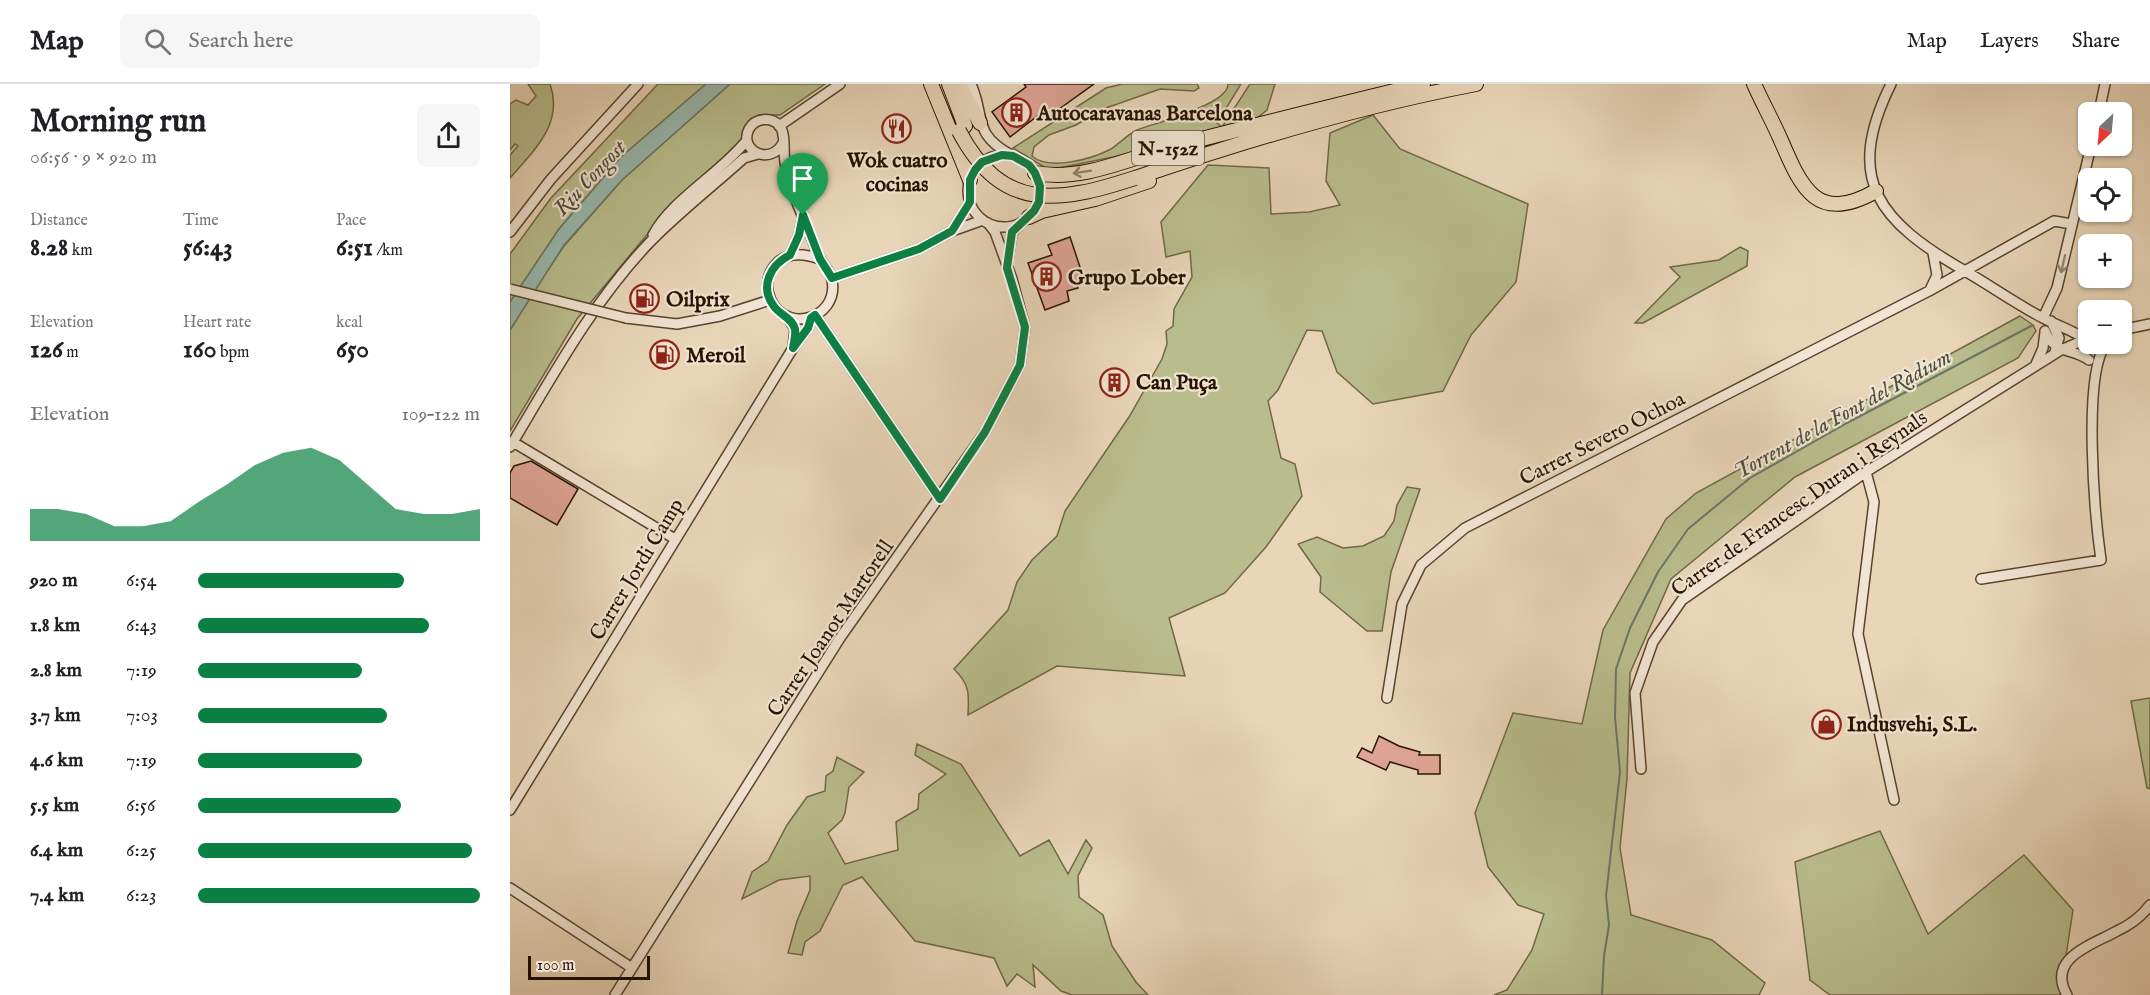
<!DOCTYPE html>
<html lang="en">
<head>
<meta charset="utf-8">
<style>
	:root { --surface:#fff; --page:#f6f6f6; --text:#202124; --muted:#757577; --line:#e0e0e0; --accent:#0b8043 }
	body { margin:0; font-family:"IM FELL English",serif; background:var(--page); color:var(--text); height:100vh; display:flex; flex-direction:column; font-size:22px; white-space:nowrap }
	* { box-sizing:border-box; margin:0 }
	p { font-size:20px; color:var(--muted) }
	.icon { flex:none; width:33px; height:33px; fill:none; stroke:currentColor; stroke-width:2; stroke-linecap:round; stroke-linejoin:round }
	.map { position:relative; flex:1; overflow:hidden }
	.details { display:flex; flex-direction:column; background:var(--surface); width:510px }
	.details>* { flex:none }
	.needle { width:39px; rotate:206deg }
	.fabs { position:absolute; left:1568px; top:18px; display:grid; gap:12px }
	.fabs a { display:grid; place-items:center; width:54px; height:54px; border-radius:9px; background:var(--surface); box-shadow:0 2px 4px #0004; font-size:30px }
	.scale { position:absolute; left:18px; bottom:15px; width:122px; box-sizing:border-box; padding-left:6px; border:3px solid #271400; border-top:0; font-size:16px; line-height:21px; white-space:nowrap; color:#271400; -webkit-text-stroke:4px #f1e4d2; paint-order:stroke }
	.pin { position:absolute; display:grid; place-items:center; width:51px; height:51px; color:#fff; margin:-62px -26px; border-radius:50% 50% 50% 0; rotate:-45deg; box-shadow:0 0 6px #0007 }
	.pin .icon { rotate:45deg }
	.round { display:grid; place-items:center; flex:none; width:63px; height:63px; border-radius:9px; background:var(--page) }
	.head { display:flex; align-items:center; justify-content:space-between; height:102px; padding:0 30px }
	h1 { font-size:33px; font-weight:700; line-height:45px }
	.stats { display:grid; grid-template-columns:repeat(3,1fr); gap:9px; height:102px; padding:6px 30px }
	.stats div { display:grid; align-content:center }
	.stats b { font-size:26px; font-weight:700 }
	.stats small { font-size:16px; font-weight:400 }
	.stats p { font-size:16px }
	.chart { height:168px; padding:12px 30px }
	.chart p { display:flex; justify-content:space-between }
	.chart svg { width:100%; height:108px; margin-top:6px; fill:var(--accent); opacity:.7 }
	ul { padding:0 30px; list-style:none; font-size:20px }
	li { display:grid; grid-template-columns:96px 72px 1fr; align-items:center; height:45px }
	li i { height:15px; border-radius:8px; background:var(--accent) }
	header { display:flex; align-items:center; gap:36px; box-sizing:border-box; height:84px; padding:0 30px; background:var(--surface); border-bottom:2px solid var(--line) }
	header strong { font-size:28px }
	nav { display:flex; gap:33px; margin-inline-start:auto; font-size:21px }
	.search { width:420px; height:54px; background:var(--page); display:flex; align-items:center; gap:15px; box-sizing:border-box; padding:0 21px; border-radius:9px; color:var(--muted); font-size:22px }
	main { display:flex; flex:1; min-height:0 }
	.map>svg:first-child { display:block }
	.green { fill:#b9bd8d; stroke:#706846; stroke-width:1.5 }
	.water { fill:#97b9ae; stroke:#6a7768; stroke-width:1.5 }
	.lines { fill:none; stroke-linecap:round; stroke-linejoin:round }
	.stream { stroke:#6a7768; stroke-width:2 }
	.building { fill:#dfa496; stroke:#271400; stroke-width:1.5 }
	.minor-casing { stroke:#58442e; stroke-width:12 }
	.highway-casing { stroke:#271400; stroke-width:16 }
	.minor { stroke:#f1e4d2; stroke-width:9 }
	.highway { stroke:#e9d6b9; stroke-width:14 }
	.minor-bridge-casing { stroke:#58442e; stroke-width:12; stroke-linecap:butt }
	.highway-bridge-casing { stroke:#271400; stroke-width:16; stroke-linecap:butt }
	.minor-bridge { stroke:#f1e4d2; stroke-width:9 }
	.highway-bridge { stroke:#e9d6b9; stroke-width:14 }
	.oneway { stroke:#927f66 }
	.oneway2 { stroke:#968674 }
	.route-casing { stroke:#fff; stroke-width:12 }
	.route { stroke:#0b8043; stroke-width:8 }
	.labels { text-anchor:middle; stroke-width:4.5; stroke-linejoin:round; paint-order:stroke }
	.shield { fill:#f1e4d2; stroke:#64523f; stroke-width:1.5 }
	.shield-label { font-size:20px; font-weight:bold; fill:#271400 }
	.poi-label { font-size:21px; font-weight:bold; fill:#271400; stroke:#f1e4d2; text-anchor:start }
	.street-label { font-size:21px; fill:#271400; stroke:#f1e4d2 }
	.water-label { font-size:22px; font-style:italic; fill:#4e4e3d; stroke:#f1e4d2 }
</style>
</head>
<body>
<header>
<strong>Map</strong>
<div class="search"><svg class="icon" aria-label="search" viewBox="0 0 24 24"><circle cx="10" cy="10" r="6"/><path d="M15 15l6 6"/></svg>Search here</div>
<nav><a>Map</a><a>Layers</a><a>Share</a></nav>
</header>
<main>
<section class="details">
<div class="head"><div><h1>Morning run</h1><p>06:56 · 9 × 920 m</p></div><a class="round"><svg class="icon" aria-label="share" viewBox="0 0 24 24"><path d="M12 15V3M7 8l5-5 5 5M5 13v7h14v-7"/></svg></a></div>
<div class="stats">
<div><p>Distance</p><b>8.28<small> km</small></b></div>
<div><p>Time</p><b>56:43</b></div>
<div><p>Pace</p><b>6:51<small> /km</small></b></div>
</div>
<div class="stats">
<div><p>Elevation</p><b>126<small> m</small></b></div>
<div><p>Heart rate</p><b>160<small> bpm</small></b></div>
<div><p>kcal</p><b>650</b></div>
</div>
<div class="chart"><p><span>Elevation</span>109–122 m</p>
<svg viewBox="0 0 160 44" preserveAspectRatio="none"><path d="M0 44V31L10 31L20 33L30 38L40 38L50 36L60 28L70 21L80 13L90 8L100 6L110 11L120 21L130 31L140 33L150 33L160 31V44z"/></svg>
</div>
<ul>
<li><b>920 m</b>6:54<i style="width:73%"></i></li>
<li><b>1.8 km</b>6:43<i style="width:82%"></i></li>
<li><b>2.8 km</b>7:19<i style="width:58%"></i></li>
<li><b>3.7 km</b>7:03<i style="width:67%"></i></li>
<li><b>4.6 km</b>7:19<i style="width:58%"></i></li>
<li><b>5.5 km</b>6:56<i style="width:72%"></i></li>
<li><b>6.4 km</b>6:25<i style="width:97%"></i></li>
<li><b>7.4 km</b>6:23<i style="width:100%"></i></li>
</ul>
</section>
<div class="map">
<svg width="1640" height="911" viewBox="0 0 1640 911">
	<rect width="100%" height="100%" fill="#e9d6b9"/>
	<filter id="stains"><feTurbulence type="fractalNoise" baseFrequency=".00333" numOctaves="4"/><feColorMatrix values="0 0 0 0 .2 0 0 0 0 .09 0 0 0 0 .02 0 0 0 .5 -.17"/></filter>
	<radialGradient id="worn" r=".72"><stop offset=".6" stop-color="#630" stop-opacity="0"/><stop offset="1" stop-color="#630" stop-opacity=".3"/></radialGradient>
	<!-- green -->
	<path class="green" d="M18,0H40C54,40 24,66 0,94V71L8,62L5,60L0,66V20L6,16L18,21L26,12Z
		M148,0H196L111,73L49,145L0,218V170L41,114Z
		M220,0H315L270,31H249L239,38L225,68L140,147L67,235L0,347V246L24,207L54,162L112,96Z
		M612,0H687L689,4L684,7L650,5L596,24L566,41L539,51L524,63L522,72C539,87 582,75 601,65C610,59 617,51 627,46C645,39 719,20 718,0H731L707,39L712,43L740,0H765L757,26L742,38L603,73L539,86L503,64L596,4Z
		M863,31L890,65L1018,120L1006,198L961,251L933,307L863,320L827,288L812,247L797,246L768,306L758,317L771,374L785,380L792,412L756,463L715,509L659,534L675,592L547,582L458,631C459,609 460,601 444,585L498,526L507,498L522,476L547,452L555,427L619,333L652,275L657,260L656,247L663,242L664,225L682,193L680,167L656,173L651,138L698,81L759,84L761,130L799,128L830,121L816,97L820,49Z
		M1230,163L1238,167L1237,182L1133,239H1125L1170,193L1160,183L1209,176Z
		M1510,232L1523,241L1526,247L1508,274L1285,393L1161,495L1120,589L1117,695L1110,764L1121,831L1202,856L1255,899L1249,911H984L997,906L1022,866L1034,830L1008,821L978,783L965,729L1003,629L1072,640L1093,546L1156,435L1186,409Z
		M897,403L910,405L881,488L872,547H857L810,508L811,493L788,460L807,453L833,464L853,462L874,452L884,437L887,421Z
		M1640,614V705L1637,704L1621,617Z
		M407,660L451,680L510,772L539,756L558,790L576,756L582,764L568,792L569,813L593,831L602,862L626,898L638,911H562L551,907L523,881L525,903L507,890L497,902L484,874L405,857L352,793L333,801L310,847L295,858L292,871L278,869L287,837L300,806V792L269,796L232,815L242,788L258,777L277,741L297,713L315,707L316,692L323,687L327,673L354,688L339,703L335,729L332,736L318,749L335,780L388,766L386,738L408,725L409,710L436,690L405,671Z
		M1370,747L1418,850L1514,771L1563,826L1550,911H1320L1300,896L1285,778Z"/>
	<!-- water -->
	<path class="water" d="M196,0H220L112,96L54,161L0,246V218L49,145L111,73Z"/>
	<g class="lines">
		<!-- stream -->
		<path class="stream" d="M1092,911L1094,872L1099,841L1096,812L1110,688L1105,633L1106,585L1120,544L1148,488L1178,445L1240,394L1337,339L1523,241"/>
	</g>
	<!-- building -->
	<path class="building" d="M514,0H584L538,33L534,27L500,53L482,28L516,3Z
		M560,153L574,195L566,198L568,204L557,207L559,217L535,226L518,179L542,171L538,161Z
		M21,377L68,405L47,441L0,414V389L4,382Z
		M869,652L889,662L910,668L909,671H930V690H908V686L880,678L876,686L847,673L852,664L862,669Z"/>
	<g class="lines">
		<defs>
			<path id="minor" d="M461,0C476,35 462,49 501,71
				M1381,0C1333,97 1370,138 1455,187C1481,202 1506,220 1533,234C1548,242 1565,247 1578,257
				M1589,28L1595,0
				M269,42L330,0
				M273,59C260,83 228,66 239,45C245,34 261,32 270,42C276,51 273,67 275,78C278,102 293,132 302,155C305,162 307,170 311,176C315,183 320,188 322,196C330,237 268,253 258,207C256,196 260,186 268,178C280,167 296,170 310,175
				M458 107a36 36 0 1 1 72 0a36 36 0 1 1-72 0Z
				M442,147L460,118
				M0,148L41,95L128,0
				M143,151C161,116 211,89 237,56
				M280,171L289,151L293,131
				M497,182L502,149L510,140
				M322,194L409,165L442,147L473,136
				M1420,206L1427,191L1423,169
				M305,231L430,415
				M116,234L167,240L210,232L260,216
				M278,234L285,245L283,264
				M1533,234L1547,204L1581,62
				M1541,237L1549,254L1545,268
				M1611,246L1640,240
				M1535,247C1545,271 1561,263 1579,276
				M1526,280L1533,264L1535,248
				M3,358L165,455
				M0,363C42,293 82,219 139,159C168,129 203,102 234,74L248,70
				M1356,388L1364,418L1348,550L1384,716
				M1471,495L1591,476C1585,434 1572,291 1596,260
				M877,614L892,520L911,481L955,444L1419,207L1544,137L1562,140
				M1131,685L1125,609L1143,558L1172,516L1356,388L1551,266L1578,254
				M0,726L283,264L298,244L301,234
				M0,804L122,884
				M105,911L330,554L475,348L510,281L515,243L502,195L485,148L478,139
				M1557,911C1536,874 1582,861 1607,847C1620,841 1631,833 1640,821"/>
			<path id="highway" d="M421,0L460,96
				M439,0L455,42
				M449,0L470,39
				M1244,0C1252,18 1262,36 1270,54C1291,103 1306,141 1366,107
				M525,89C574,98 621,73 668,61C749,40 831,20 913,0
				M625,94C736,56 850,22 966,0
				M519,133L532,127L585,115L639,97"/>
		</defs>
		<!-- minor casing -->
		<use href="#minor" class="minor-casing"/>
		<!-- highway casing -->
		<use href="#highway" class="highway-casing"/>
		<!-- minor -->
		<use href="#minor" class="minor"/>
		<!-- highway -->
		<use href="#highway" class="highway"/>
		<defs>
			<path id="minor-bridge" d="M0,205L116,234"/>
			<path id="highway-bridge" d="M449,47C492,129 548,119 625,94"/>
		</defs>
		<!-- minor-bridge casing -->
		<use href="#minor-bridge" class="minor-bridge-casing"/>
		<!-- highway-bridge casing -->
		<use href="#highway-bridge" class="highway-bridge-casing"/>
		<!-- minor-bridge -->
		<use href="#minor-bridge" class="minor-bridge"/>
		<!-- highway-bridge -->
		<use href="#highway-bridge" class="highway-bridge"/>
	</g>
	<!-- one-way arrows -->
	<defs><path id="oneway-shaft" d="M-6 0H5M1.5-3L5.5 0L1.5 3" fill="none" stroke-width="1.6" stroke-linecap="round" stroke-linejoin="round" transform="scale(1.5)"/></defs>
	<use class="oneway" href="#oneway-shaft" transform="translate(572 88) rotate(171)"/>
	<use class="oneway2" href="#oneway-shaft" transform="translate(1553 180) rotate(103)"/>
	<g class="lines">
		<defs>
			<path id="route" d="M492,71L503,72L519,81L525,89L530,102L529,118L524,127L502,148L497,184L515,243L510,281L475,348L430,415L305,231L301,234L298,244L283,264C284,258 286,250 285,245C282,233 269,231 263,221C249,201 262,180 280,171L289,151L293,131L310,175L322,194L409,165L442,147L460,118V96L465,86L472,78Z"/>
		</defs>
		<!-- route casing -->
		<use href="#route" class="route-casing"/>
		<!-- route -->
		<use href="#route" class="route"/>
	</g>
	<!-- icons -->
	<defs>
		<symbol id="building-ring" viewBox="-11 -11 22 22"><circle r="9.5" fill="#f1e4d2" stroke="#8f2418" stroke-width="1.5"/><path d="M-4-6H4V6H1V3H-1V6H-4ZM-2.5-4.3h1.7v1.8h-1.7ZM.8-4.3h1.7v1.8H.8ZM-2.5-1h1.7V.8h-1.7ZM.8-1h1.7V.8H.8Z" fill="#8f2418"/></symbol>
		<symbol id="restaurant-ring" viewBox="-11 -11 22 22"><circle r="9.5" fill="#f1e4d2" stroke="#8f2418" stroke-width="1.5"/><path d="M-5-6h1v4h1v-4h1v4h1v-4h1v5L-1.5 .5V6h-2V.5L-5-1ZM5-6V6H3V1.5H1.5Q1.5-4 5-6Z" fill="#8f2418"/></symbol>
		<symbol id="fuel-ring" viewBox="-11 -11 22 22"><circle r="9.5" fill="#f1e4d2" stroke="#8f2418" stroke-width="1.5"/><path d="M-5.5-6h7V0h2V4h1.3V-2.5L3-4.5l.8-.8L6-3V5H2.5V1h-1V6h-7ZM-4.2-4.7v3.2H.2V-4.7Z" fill="#8f2418"/></symbol>
		<symbol id="shop-ring" viewBox="-11 -11 22 22"><circle r="9.5" fill="#f1e4d2" stroke="#8f2418" stroke-width="1.5"/><path d="M-5-2.5h2.3a2.7 3.5 0 0 1 5.4 0H5L5.5 6h-11ZM-1.5-2.5h3a1.5 2.3 0 0 0-3 0Z" fill="#8f2418"/></symbol>
	</defs>
	<g fill-rule="evenodd">
		<use href="#building-ring" x="490" y="12" width="33" height="33"/>
		<use href="#restaurant-ring" x="370" y="28" width="33" height="33"/>
		<use href="#building-ring" x="520" y="176" width="33" height="33"/>
		<use href="#fuel-ring" x="118" y="198" width="33" height="33"/>
		<use href="#fuel-ring" x="138" y="254" width="33" height="33"/>
		<use href="#building-ring" x="588" y="282" width="33" height="33"/>
		<use href="#shop-ring" x="1300" y="624" width="33" height="33"/>
	</g>
	<g class="labels">
		<!-- shield labels -->
		<rect class="shield" x="622" y="47" width="72" height="34" rx="4.5"/>
		<g class="shield-label">
			<text x="658" y="71">N-152z</text>
		</g>
		<!-- poi labels -->
		<g class="poi-label">
			<text x="527" y="36">Autocaravanas Barcelona</text>
			<text x="387" y="83" text-anchor="middle">Wok cuatro<tspan x="387" dy="24">cocinas</tspan></text>
			<text x="558" y="200">Grupo Lober</text>
			<text x="156" y="222">Oilprix</text>
			<text x="176" y="278">Meroil</text>
			<text x="626" y="305">Can Puça</text>
			<text x="1337" y="647">Indusvehi, S.L.</text>
		</g>
		<!-- street labels -->
		<g class="street-label">
			<text transform="translate(1092 354) rotate(-27)" y="7">Carrer Severo Ochoa</text>
			<text transform="translate(1289 419) rotate(-35)" y="7">Carrer de Francesc Duran i Reynals</text>
			<text transform="translate(126 485) rotate(-59)" y="7">Carrer Jordi Camp</text>
			<text transform="translate(320 544) rotate(-56)" y="7">Carrer Joanot Martorell</text>
		</g>
		<!-- water labels -->
		<g class="water-label">
			<text transform="translate(79 93) rotate(-47)" y="8">Riu Congost</text>
			<text transform="translate(1332 329) rotate(-29)" y="8">Torrent de la Font del Ràdium</text>
		</g>
	</g>
	<rect width="100%" height="100%" filter="url(#stains)"/>
	<rect width="100%" height="100%" fill="url(#worn)"/>
</svg>
<div class="fabs">
<a><svg class="needle" viewBox="-14 -14 28 28"><path d="M0-13l5 13h-10z" fill="#e53935"/><path d="M0 13l5-13h-10z" fill="#757577"/></svg></a>
<a><svg class="icon" aria-label="locate" viewBox="0 0 24 24"><circle cx="12" cy="12" r="6"/><path d="M12 2v4M12 18v4M2 12h4M18 12h4"/></svg></a>
<a>+</a>
<a>−</a>
</div>
<div class="scale">100 m</div>
<div class="pin" style="left:293px;top:131px;background:#1e9e55"><svg class="icon" aria-label="arrive" viewBox="0 0 24 24"><path d="M6 21V4h12l-3 4 3 4H6"/></svg></div>
</div>
</main>
</body>
</html>
